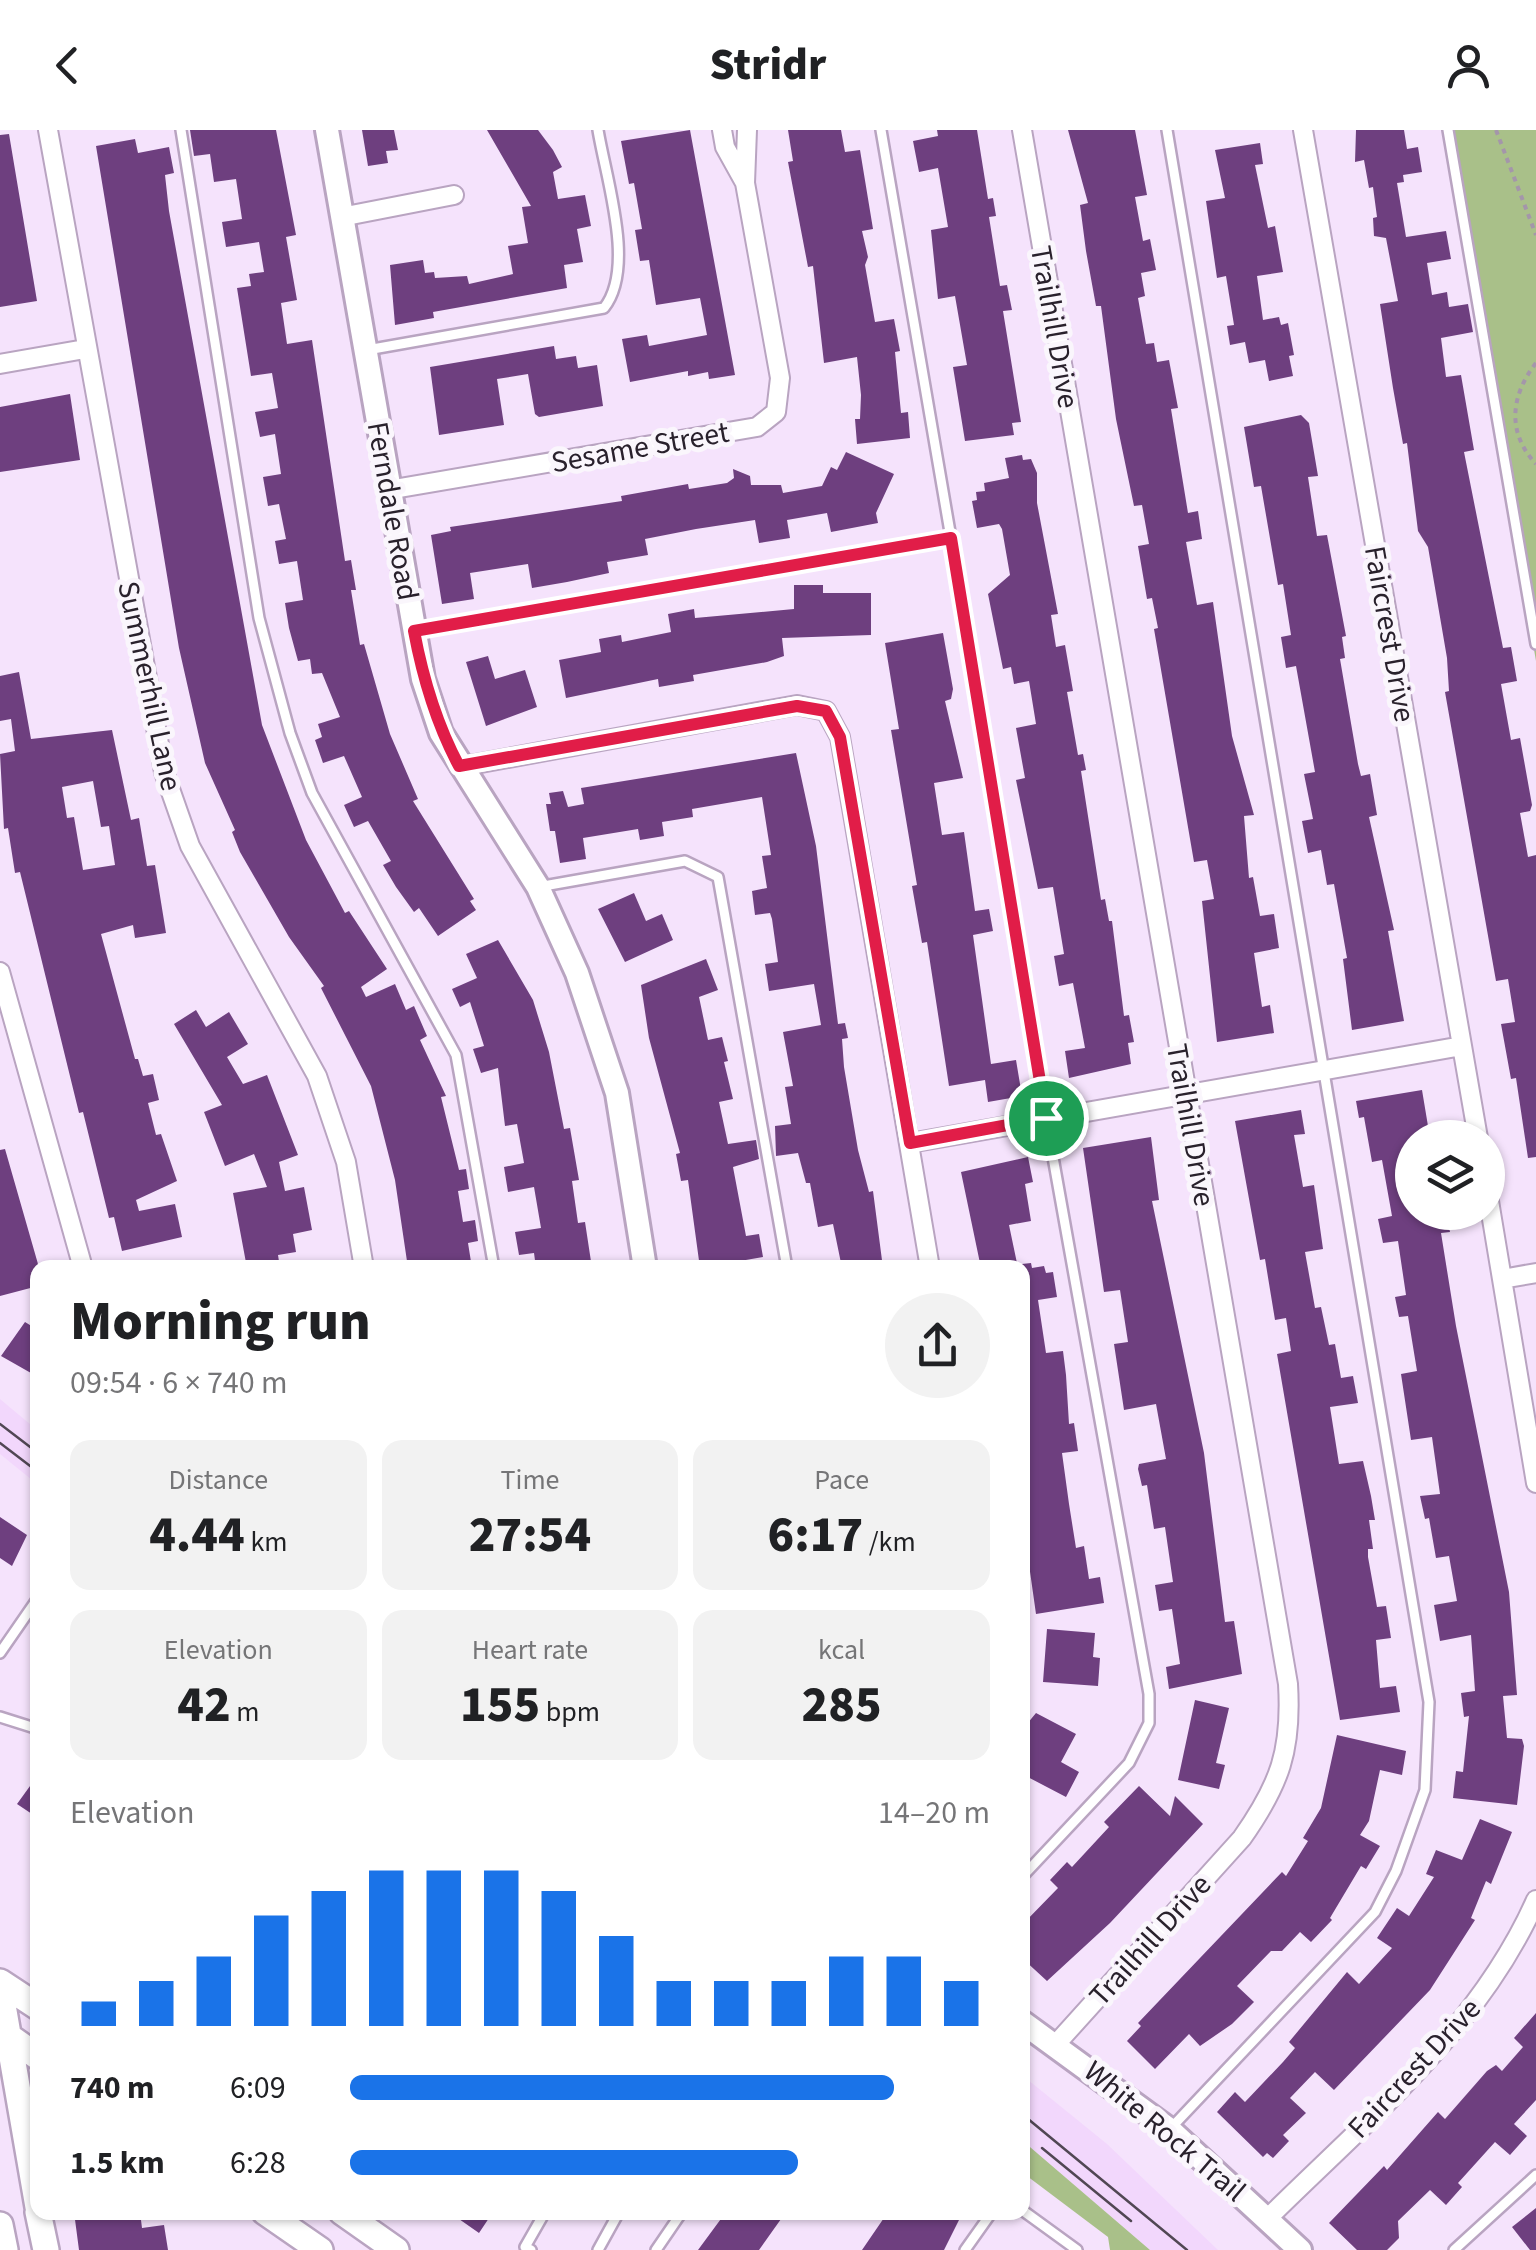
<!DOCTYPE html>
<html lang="en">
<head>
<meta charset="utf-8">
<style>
	:root { --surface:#fff; --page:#f2f2f2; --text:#202124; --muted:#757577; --accent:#1a73e8 }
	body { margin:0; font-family:"Source Sans 3",sans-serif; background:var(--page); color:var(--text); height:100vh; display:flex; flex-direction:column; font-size:38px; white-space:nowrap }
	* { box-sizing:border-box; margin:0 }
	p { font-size:32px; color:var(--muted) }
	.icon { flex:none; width:55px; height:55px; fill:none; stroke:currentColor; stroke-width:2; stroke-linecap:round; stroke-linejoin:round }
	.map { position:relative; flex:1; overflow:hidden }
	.sheet { position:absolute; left:30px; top:1130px; width:1000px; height:960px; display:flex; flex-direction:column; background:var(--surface); border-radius:20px; box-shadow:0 2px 8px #0004 }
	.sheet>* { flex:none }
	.fabs { position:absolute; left:1395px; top:990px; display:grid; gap:20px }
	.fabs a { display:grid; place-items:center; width:110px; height:110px; border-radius:50%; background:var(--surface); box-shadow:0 2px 8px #0004; font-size:50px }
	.pin { position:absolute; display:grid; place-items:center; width:85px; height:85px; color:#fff; margin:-42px; border:5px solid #fff; border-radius:50%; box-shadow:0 2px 10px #0007 }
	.round { display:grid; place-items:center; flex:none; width:105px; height:105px; border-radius:52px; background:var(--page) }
	.summary { display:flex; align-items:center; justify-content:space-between; height:170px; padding:0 40px }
	h1 { font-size:55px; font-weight:800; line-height:75px }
	.figures { display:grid; grid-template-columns:repeat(3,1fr); gap:15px; height:170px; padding:10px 40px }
	.figures div { display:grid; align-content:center; border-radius:20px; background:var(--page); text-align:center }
	.figures b { font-size:50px; font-weight:800 }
	.figures small { font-size:28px; font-weight:400 }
	.figures p { font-size:28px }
	.chart { height:280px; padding:20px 40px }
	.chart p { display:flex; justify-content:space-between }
	.chart svg { width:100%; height:180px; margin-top:10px; stroke:var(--accent); stroke-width:6 }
	ul { padding:0 40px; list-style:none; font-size:32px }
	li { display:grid; grid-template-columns:160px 120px 1fr; align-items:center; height:75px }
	li i { height:25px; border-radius:12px; background:var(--accent) }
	header { display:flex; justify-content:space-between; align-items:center; height:130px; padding:0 40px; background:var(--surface); font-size:45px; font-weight:800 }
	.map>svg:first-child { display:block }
	.built { fill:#f2d7fc }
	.green { fill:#a9c089 }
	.building { fill:#6e3f7f; fill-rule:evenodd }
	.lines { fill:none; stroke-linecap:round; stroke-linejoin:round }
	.service-casing { stroke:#b9a4c1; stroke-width:14 }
	.minor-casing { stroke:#b9a4c1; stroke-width:22 }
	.tertiary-casing { stroke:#b9a4c1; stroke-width:28 }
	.secondary-casing { stroke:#b9a4c1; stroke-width:30 }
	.path { stroke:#a496aa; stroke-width:4; stroke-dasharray:5 5; stroke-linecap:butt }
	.service { stroke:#fff; stroke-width:9 }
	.minor { stroke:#fff; stroke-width:18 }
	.tertiary { stroke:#fff; stroke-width:22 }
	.secondary { stroke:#fff; stroke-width:25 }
	.tram { stroke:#514754; stroke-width:2.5 }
	.route-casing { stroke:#fff; stroke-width:20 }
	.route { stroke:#e11d48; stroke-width:12 }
	.labels { text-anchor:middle; stroke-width:10; stroke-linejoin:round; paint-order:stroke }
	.street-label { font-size:30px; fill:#29212c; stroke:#faf6fc }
</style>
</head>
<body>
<header><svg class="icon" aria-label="back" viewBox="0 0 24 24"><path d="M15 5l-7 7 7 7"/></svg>Stridr<svg class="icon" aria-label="person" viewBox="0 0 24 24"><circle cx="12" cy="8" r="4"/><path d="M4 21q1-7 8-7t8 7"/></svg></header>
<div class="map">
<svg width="1536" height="2120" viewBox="0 0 1536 2120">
	<rect width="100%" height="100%" fill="#f5e3fc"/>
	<!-- built -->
	<path class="built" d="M0,1269L37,1300V1354L0,1324Z
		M1022,1945L1107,2014L1218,2120H1150L1023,2011Z"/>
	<!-- green -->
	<path class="green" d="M1444,0H1536V531Z
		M1023,2011L1150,2120H1110L1108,2107L1023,2043Z"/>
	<!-- building -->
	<path class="building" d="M190,0H276L296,105L286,107L297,170L281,173L287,214L312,210L345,431L351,430L356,460H351L360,515L364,514L390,604L418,669L413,671L474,769L470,771L476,780L438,806L419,778L414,782L396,757L383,735L391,731L368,691L354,697L344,675L362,667L344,626L323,633L315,610L322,607L318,594L340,587L322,543L312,544L310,529L298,531L289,498L285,473L303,470L297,431L279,434L275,411L286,409L279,374L268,376L263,347L281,344L275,304L260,307L255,282L278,278L272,243L251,246L237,158L251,156L249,144L264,142L259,112L226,117L222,92L242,89L236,49L214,52L210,24L194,26Z
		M362,0H394L398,20L386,21L388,33L368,36Z
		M487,0H538L553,20L562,37L553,42L558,69L585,65L591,96L577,99L583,132L564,135L567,158L433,182L434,188L395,195L390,135L423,130L425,143L434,142L435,148L467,146L469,154L513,144L508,116L528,113L522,77L531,76Z
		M690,0L735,245L709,249L708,242L688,246V241L630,252L622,209L647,205L649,216L707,205L700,168L656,175L649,130L640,131L635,100L642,99L634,53L629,54L621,11Z
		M788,0H841L845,22L860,20L873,99L862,101L868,127L865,135L875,192L894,189L900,221L895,222L901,283L908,282L910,308L857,314L855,289H860L861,265L857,227L824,233L813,136L808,137L788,32L793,31Z
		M937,0H977L988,69L993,68L996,86L989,87L1000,156L1007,155L1012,180L1003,181L1021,292L1012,293L1014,305L965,311L953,237L967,235L955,166L938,169L931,100L948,97L938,38L919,42L913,11L938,6Z
		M1068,0H1135L1147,65L1135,67L1143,111L1150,109L1156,140L1141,143L1145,166L1138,168L1146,214L1154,213L1157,232L1169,230L1178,278L1171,279L1188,383L1198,381L1202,409L1186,412L1197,475L1213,472L1232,606L1254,685L1244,686L1249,748L1253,747L1260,786L1274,784L1279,818L1254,823L1262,877L1270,875L1274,903L1217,912L1202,771L1214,769L1207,730L1194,732L1154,499L1158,498L1152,468L1147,469L1138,416L1149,414L1142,375L1134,376L1116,289L1101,176H1096L1086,121L1080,75L1088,73Z
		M1356,0H1404L1407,19L1418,17L1422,42L1403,45L1404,52L1397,53L1406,107L1446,101L1451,129L1427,133L1432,165L1447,162L1449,177L1468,174L1473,202L1441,208L1446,247L1461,245L1474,320L1464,322L1503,518L1511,517L1517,551L1501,554L1511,610L1520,608L1532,675L1530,681L1520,683L1528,727L1536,725V1027L1528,1028L1516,948L1511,949L1501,894L1515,892L1508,849L1496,851L1445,562L1449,561L1447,528L1428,417L1418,401L1407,313L1403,314L1393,258L1380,174L1398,171L1386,108L1374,106L1373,88L1377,87L1373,57L1369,58L1364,30L1355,32Z
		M9,4L37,171L0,177V5Z
		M135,9L138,23L169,17L174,43L165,45L169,81L262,595L306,710L345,783L349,781L387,839L361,857L366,867L395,854L406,880L414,876L427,906L420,910L446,966L441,967L459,1040L466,1039L469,1059L458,1061L463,1092L475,1090L478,1111L468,1113L472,1138H408L395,1050L371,956L321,858L324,856L289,807L240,722L232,702L235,700L205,633L179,518L96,16Z
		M1260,13L1263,34L1255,35L1268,98L1275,96L1283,142L1257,146L1263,190L1279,187L1281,195L1288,193L1294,225L1289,226L1293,246L1269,251L1265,230L1249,233L1245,212L1230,215L1227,196L1234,195L1226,146L1217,148L1206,71L1225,68L1215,20Z
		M554,216L556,229L576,226L578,238L597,235L603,276L539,287L535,284L528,244L497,249L504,295L439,305L430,237Z
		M70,264L80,330L0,342V277Z
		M1301,285L1309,293L1318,346L1308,347L1317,406L1327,405L1346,506L1342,507L1345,528L1340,529L1358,634L1361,646L1370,644L1377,685L1369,687L1394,800L1388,801L1404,891L1352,900L1343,829L1347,828L1334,754L1327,755L1321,720L1308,723L1302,691L1313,689L1304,644L1315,642L1296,536L1286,538L1281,507L1291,505L1283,454L1278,455L1261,356L1254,357L1244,297Z
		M846,322L894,344L876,383L878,393L831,402L827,383L787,390L790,408L759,413L755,390L696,399L645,409L648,425L607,432L609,443L567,452L532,458L528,434L470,443L474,469L442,474L431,405L451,401L450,397L622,371L621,366L688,354L689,359L727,353L734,348L733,339L750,346L751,355H781L783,363L822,356L831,337L837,340Z
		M1022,325L1023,330L1031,329L1037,343V373L1058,484L1051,485L1056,517L1065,515L1073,561L1067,562L1078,625L1083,624L1086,640L1081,641L1101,770L1105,769L1109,791H1112L1124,886L1129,885L1134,912L1128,913L1131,934L1069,948L1065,921L1085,918L1073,853L1059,856L1054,826L1064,824L1053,757L1038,759L1016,650L1025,648L1016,598L1036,594L1029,551L1014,554L1011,537L1003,539L988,464L1010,445L1002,399L999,394L977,398L972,371L977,370L976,362L985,361L984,353L1009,348L1005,328Z
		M794,455H823V463H871V505L782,508L784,526L767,532L693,545L694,551L659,557L658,549L566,568L559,530L601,522L599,509L621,505L622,512L671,502L668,484L694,479L695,488L794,479Z
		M943,503L953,559L951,569L945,571L963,648L934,653L942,705L964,702L975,781L989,779L993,801L973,805L991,934L1016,930L1022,966L988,972L985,950L949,956L927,812L922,813L912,756L917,755L891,600L899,599L885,513Z
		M488,526L495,549L525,540L537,577L486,596L466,532Z
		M19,542L31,609L112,600L131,690L139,688L147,736L155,735L166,803L135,808L133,795L101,804L135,929H138L143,946L153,944L159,970L148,973L156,1005L161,1004L177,1051L136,1070L139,1081L175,1074L182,1107L122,1121L114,1087L109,1088L83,982L79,983L20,742L15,743L8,698L4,699L0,624L15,621L11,589L0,591V546ZM93,651L101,697L109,696L115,735L83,740L74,687L67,688L62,657Z
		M796,623L816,716L838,894L845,893L848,908L842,909L844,937L858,1020L869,1062L873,1061L883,1138H842L833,1094L818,1097L810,1053H806L798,1023L776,1026L775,996L791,994L785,957L793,956L783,902L821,895L814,854L769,861L765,834L778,832L772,789L770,783L755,785L752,761L767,758L762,726L771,725L762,667L692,679L693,687L662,692L664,706L640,710L638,699L583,708L586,729L560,733L555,701H550L546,674H551L549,663L563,661L568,677L584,674L581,658Z
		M634,763L646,791L662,784L673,810L625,832L598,779Z
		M498,810L533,870L549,922L564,999L570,998L579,1050L572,1051L578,1093L585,1092L592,1138H536L534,1123L519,1125L515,1102L541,1098L534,1057L508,1062L504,1037L524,1033L517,994L505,996L498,938L481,943L473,919L484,916L470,872L460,877L452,859L477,848L466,824Z
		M706,829L718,860L699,867L708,910L722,907L728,931L724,932L733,969L719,972L728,1014L756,1010L759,1029L733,1037L746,1106L759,1104L763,1127L700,1138L688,1050L681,1051L676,1024L680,1023L649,908L641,855Z
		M196,880L206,897L229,882L248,914L227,927L243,954L267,945L298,1025L279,1032L285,1061L304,1057L312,1100L293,1104L296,1122L278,1125L280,1138H247L233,1063L267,1057L254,1024L225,1036L204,982L222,975L174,894Z
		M1422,960L1430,1008H1412V1082H1446L1450,1102L1441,1103L1456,1196L1509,1462L1517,1565L1503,1566L1507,1608L1522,1609L1524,1616L1517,1675L1453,1668L1456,1641L1463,1642L1469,1586L1464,1587L1461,1563L1475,1561L1471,1505L1440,1511L1434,1475L1457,1471L1449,1426L1436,1428L1429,1388L1425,1389L1420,1366L1440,1364L1432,1307L1411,1310L1401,1244L1417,1241L1408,1186L1399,1187L1395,1167L1406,1165L1398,1111L1383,1113L1378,1089L1392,1086L1382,1030L1372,1032L1364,987L1359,988L1356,971Z
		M1301,980L1305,1004L1294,1005L1303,1057L1314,1055L1323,1119L1305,1122L1315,1178L1321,1177L1329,1215L1335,1214L1341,1248L1353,1246L1358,1273L1330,1277L1339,1334L1363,1331L1371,1366L1375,1390H1369L1373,1419H1368V1427L1377,1477L1386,1476L1391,1508L1376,1510L1380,1558L1396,1556L1400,1582L1340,1590L1277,1224L1291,1221L1286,1188L1275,1190L1265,1129L1260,1130L1235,991Z
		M1151,1007L1159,1070L1152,1071L1204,1323L1225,1492L1234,1491L1242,1544L1169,1559L1166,1537L1180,1534L1172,1479L1159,1481L1155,1455L1173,1452L1165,1397L1154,1399L1147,1355L1142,1356L1138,1339L1139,1334L1166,1329L1156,1274L1124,1280L1114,1214L1128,1212L1120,1160L1104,1162L1083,1018Z
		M5,1019L38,1134V1156L0,1166V1020Z
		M1028,1027L1033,1052L1025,1054L1031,1091L1009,1095L1018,1138H981L961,1042Z
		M1031,1133L1032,1138L1044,1136L1046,1143L1053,1142L1057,1167L1038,1170L1046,1223L1063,1221L1066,1245L1069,1294L1074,1293L1078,1321L1062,1323L1069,1374L1076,1418L1084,1416L1089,1449L1100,1447L1104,1473L1036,1484L1022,1385V1134Z
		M25,1192L38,1200V1247L1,1226Z
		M0,1387L27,1405L12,1436L0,1428Z
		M1047,1499L1095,1503L1093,1527L1100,1528L1098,1556L1043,1552Z
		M1195,1570L1229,1578L1216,1633L1225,1635L1219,1659L1178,1650Z
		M1036,1583L1076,1604L1061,1632L1079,1642L1066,1667L1022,1644V1600Z
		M1337,1605L1406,1621L1402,1645L1380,1640L1369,1691L1360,1705L1380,1716L1366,1739L1361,1736L1330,1788L1332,1790L1311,1812L1300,1802L1282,1821H1271L1237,1856L1254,1872L1232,1894L1200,1916L1189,1904L1155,1939L1127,1911L1141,1896L1138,1893L1282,1742L1286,1746L1308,1711L1303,1708L1321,1678Z
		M38,1645V1688L17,1674Z
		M1139,1656L1170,1686L1175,1666L1203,1694L1110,1793L1047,1851L1022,1828V1795L1058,1758L1050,1750L1067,1732L1072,1737L1109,1697L1104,1692Z
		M1480,1689L1512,1702L1491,1754L1486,1751L1471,1788L1475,1790L1430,1860L1334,1960L1315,1942L1290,1968L1306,1983L1283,2005L1289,2011L1273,2028L1267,2023L1263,2027L1217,1982L1235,1962L1245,1972L1283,1932L1295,1918L1289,1912L1347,1842L1359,1854L1392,1818L1377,1808L1397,1778L1409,1786L1434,1747L1426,1744L1436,1720L1462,1730Z
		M1536,1883V1970L1514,1994L1527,2006L1510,2025L1495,2012L1458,2053L1462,2057L1446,2075L1430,2060L1398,2091L1399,2108L1387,2120H1357L1329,2093L1384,2036L1387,2040L1438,1982L1445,1989L1487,1941L1496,1935L1502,1941L1523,1917L1514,1908Z
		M1536,2078V2120H1530L1512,2097Z
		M74,2082H140L142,2098L164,2095L168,2120H79Z
		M449,2082H493L479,2103Z
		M726,2082H786L759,2120H698Z
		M888,2082H963L944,2120H862Z"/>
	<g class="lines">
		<defs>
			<path id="service" d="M181,0L259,488L290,603L312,663L456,925L494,1138
				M1167,0L1429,1572L1425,1660L1396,1741L1375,1782L1170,1999
				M1448,0L1536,514
				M367,220L604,178C636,138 606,49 598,0
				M951,408L1046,988L1149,1564V1593L1129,1633L1022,1747
				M417,500L951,408L881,0
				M538,757L685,731L718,747L787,1138
				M0,1523L38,1468
				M0,1587L38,1599
				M1022,2080L1077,2120
				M531,2120L525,2117L545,2082
				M598,2120L619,2082
				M656,2120L682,2082
				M965,2120L992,2082
				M1454,2120L1536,2045"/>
			<path id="minor" d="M48,0L164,642L190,716L317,946L346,1032L364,1138
				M722,0L725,17L745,53
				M1022,0L1288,1554C1292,1620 1280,1654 1242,1708L1057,1913
				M1303,0L1478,1008
				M341,87L454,65
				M0,234L85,219
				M388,360L757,297L776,282L780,248L745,53L747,0
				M459,637L797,575L826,581L840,607L930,1138
				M0,842L83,1138
				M910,1013L1462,916
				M1488,1065L1536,1353
				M1502,1149L1536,1143
				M1268,2088C1367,1990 1479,1899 1536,1770"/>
			<path id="tertiary" d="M327,0L423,549L441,603L538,757L577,843L617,963L645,1138
				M1022,1892L1170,2000L1300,2120"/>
			<path id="secondary" d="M0,1852L38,1877
				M0,1858L38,2077
				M1,1901L38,1927
				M38,2082L46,2120
				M265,2082L320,2120
				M342,2082L396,2120
				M0,2095L5,2120"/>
		</defs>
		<!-- service casing -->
		<use href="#service" class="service-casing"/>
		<!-- minor casing -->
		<use href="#minor" class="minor-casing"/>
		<!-- tertiary casing -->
		<use href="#tertiary" class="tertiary-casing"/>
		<!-- secondary casing -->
		<use href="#secondary" class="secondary-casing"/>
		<!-- path -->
		<path class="path" d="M1496,0L1536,105
			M1536,233C1511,265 1506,302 1536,334"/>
		<!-- service -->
		<use href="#service" class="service"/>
		<!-- minor -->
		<use href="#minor" class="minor"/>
		<!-- tertiary -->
		<use href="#tertiary" class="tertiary"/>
		<!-- secondary -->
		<use href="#secondary" class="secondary"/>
		<!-- tram -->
		<path class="tram" d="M0,1294L38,1323
			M0,1313L38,1342
			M1022,1984L1187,2120
			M1042,2018L1131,2091"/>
	</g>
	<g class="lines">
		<defs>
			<path id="route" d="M951,408L1046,988L910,1013L840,607L826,581L797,576L459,636C436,593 423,549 414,501Z"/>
		</defs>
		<!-- route casing -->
		<use href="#route" class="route-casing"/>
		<!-- route -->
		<use href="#route" class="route"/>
	</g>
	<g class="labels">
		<!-- street labels -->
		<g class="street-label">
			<text transform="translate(1055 197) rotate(80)" y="10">Trailhill Drive</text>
			<text transform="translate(640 317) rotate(-10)" y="10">Sesame Street</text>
			<text transform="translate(393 381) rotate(80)" y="10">Ferndale Road</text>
			<text transform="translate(1390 504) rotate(80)" y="10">Faircrest Drive</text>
			<text transform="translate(150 556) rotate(78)" y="10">Summerhill Lane</text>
			<text transform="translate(1191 995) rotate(80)" y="10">Trailhill Drive</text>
			<text transform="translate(1150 1810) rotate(-48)" y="10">Trailhill Drive</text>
			<text transform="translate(1414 1938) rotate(-47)" y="10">Faircrest Drive</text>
			<text transform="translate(1165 2001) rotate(40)" y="10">White Rock Trail</text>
		</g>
	</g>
</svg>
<div class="fabs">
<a><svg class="icon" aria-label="layers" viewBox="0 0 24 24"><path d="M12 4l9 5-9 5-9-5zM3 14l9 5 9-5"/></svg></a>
</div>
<div class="pin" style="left:1046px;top:988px;background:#1e9e55"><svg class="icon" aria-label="arrive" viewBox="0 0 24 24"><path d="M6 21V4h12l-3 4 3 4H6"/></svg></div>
<section class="sheet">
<div class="summary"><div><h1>Morning run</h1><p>09:54 · 6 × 740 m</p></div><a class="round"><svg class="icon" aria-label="share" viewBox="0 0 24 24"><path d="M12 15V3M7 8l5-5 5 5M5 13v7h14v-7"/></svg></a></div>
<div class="figures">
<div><p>Distance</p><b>4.44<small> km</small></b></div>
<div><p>Time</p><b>27:54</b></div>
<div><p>Pace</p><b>6:17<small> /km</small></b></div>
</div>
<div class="figures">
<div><p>Elevation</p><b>42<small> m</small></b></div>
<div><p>Heart rate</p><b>155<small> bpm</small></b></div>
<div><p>kcal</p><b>285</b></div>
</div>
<div class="chart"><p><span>Elevation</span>14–20 m</p>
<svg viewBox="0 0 160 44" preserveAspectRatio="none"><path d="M5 44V38M15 44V33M25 44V27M35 44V17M45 44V11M55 44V6M65 44V6M75 44V6M85 44V11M95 44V22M105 44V33M115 44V33M125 44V33M135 44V27M145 44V27M155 44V33"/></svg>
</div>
<ul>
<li><b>740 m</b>6:09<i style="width:85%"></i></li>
<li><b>1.5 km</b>6:28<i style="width:70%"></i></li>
</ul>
</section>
</div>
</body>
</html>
